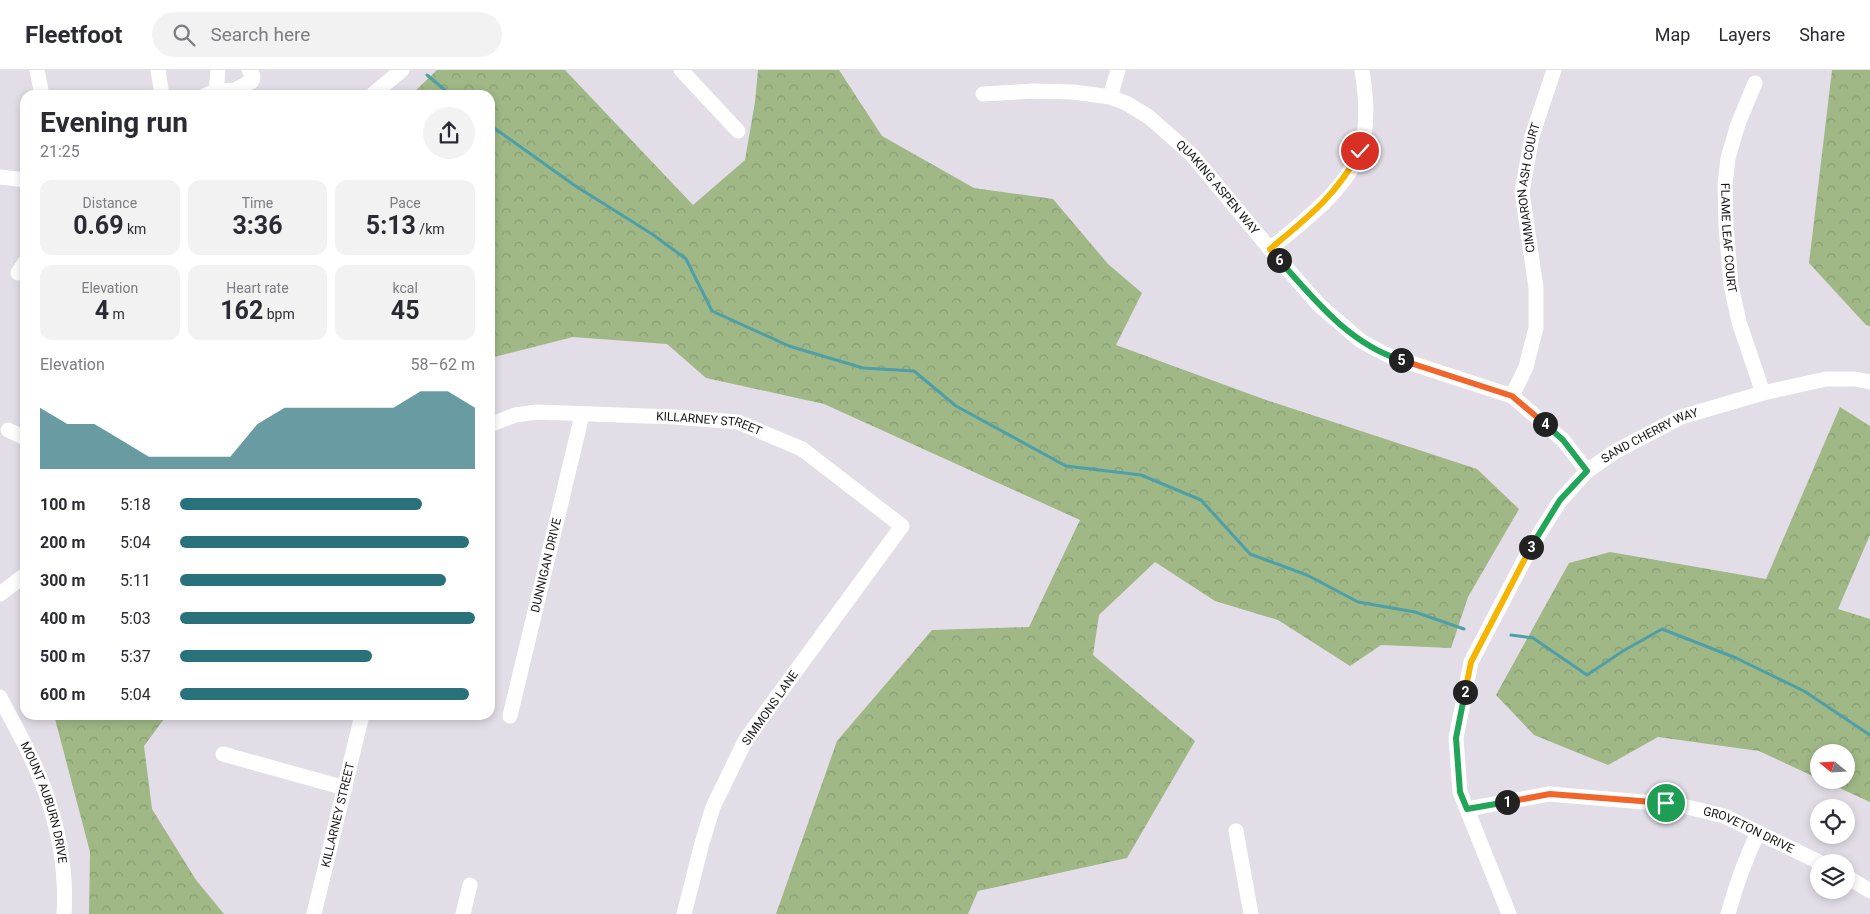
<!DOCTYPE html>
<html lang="en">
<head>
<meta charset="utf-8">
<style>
	:root { --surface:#fff; --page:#f2f2f3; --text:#2b2b33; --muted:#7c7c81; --line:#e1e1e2; --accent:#29727c }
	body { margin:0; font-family:Roboto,sans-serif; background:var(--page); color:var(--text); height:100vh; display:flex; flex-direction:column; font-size:19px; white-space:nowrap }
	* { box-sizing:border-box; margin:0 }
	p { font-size:16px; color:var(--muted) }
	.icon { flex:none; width:28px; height:28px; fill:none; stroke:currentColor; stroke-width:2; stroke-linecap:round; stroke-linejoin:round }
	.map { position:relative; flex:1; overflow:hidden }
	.details { position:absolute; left:20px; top:20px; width:475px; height:630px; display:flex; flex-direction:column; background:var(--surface); border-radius:15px; box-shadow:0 2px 8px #0003 }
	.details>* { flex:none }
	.needle { width:32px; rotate:288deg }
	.fabs { position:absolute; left:1810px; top:674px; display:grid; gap:10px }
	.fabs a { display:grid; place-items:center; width:45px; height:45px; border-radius:50%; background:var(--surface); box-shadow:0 2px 8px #0003; font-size:25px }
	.pin { position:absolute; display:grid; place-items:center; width:42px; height:42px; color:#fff; margin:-21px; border:2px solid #fff; border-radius:50%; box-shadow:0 1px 5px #0007 }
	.km { position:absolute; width:25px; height:25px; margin:-12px; border-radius:50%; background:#222; color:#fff; font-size:14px; line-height:25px; text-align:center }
	.round { display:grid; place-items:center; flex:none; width:52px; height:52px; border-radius:26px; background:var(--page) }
	.headline { display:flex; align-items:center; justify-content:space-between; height:85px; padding:0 20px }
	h1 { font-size:28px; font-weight:700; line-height:38px }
	.metrics { display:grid; grid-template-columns:repeat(3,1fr); gap:8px; height:85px; padding:5px 20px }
	.metrics div { display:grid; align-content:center; border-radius:12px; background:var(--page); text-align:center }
	.metrics b { font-size:25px; font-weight:700 }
	.metrics small { font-size:14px; font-weight:400 }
	.metrics p { font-size:14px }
	.chart { height:140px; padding:10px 20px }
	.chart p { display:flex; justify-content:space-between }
	.chart svg { width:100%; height:90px; margin-top:5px; fill:var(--accent); opacity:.7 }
	ul { padding:0 20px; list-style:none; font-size:16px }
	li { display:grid; grid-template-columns:80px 60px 1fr; align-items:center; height:38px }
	li i { height:12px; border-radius:6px; background:var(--accent) }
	header { display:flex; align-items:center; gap:30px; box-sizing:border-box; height:70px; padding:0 25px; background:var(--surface); border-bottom:1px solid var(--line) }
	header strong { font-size:24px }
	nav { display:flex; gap:28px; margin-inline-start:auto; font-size:18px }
	.search { width:350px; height:45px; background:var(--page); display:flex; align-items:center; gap:12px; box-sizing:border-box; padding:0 18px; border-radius:28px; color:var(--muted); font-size:19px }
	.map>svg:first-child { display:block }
	.forest { fill:url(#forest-crowns) }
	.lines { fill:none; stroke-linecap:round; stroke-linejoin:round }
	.stream { stroke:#4e9fa8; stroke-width:3 }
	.minor { stroke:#fff; stroke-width:15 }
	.split-1-casing { stroke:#fff; stroke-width:10 }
	.split-2-casing { stroke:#fff; stroke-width:10 }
	.split-3-casing { stroke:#fff; stroke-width:10 }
	.split-4-casing { stroke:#fff; stroke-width:10 }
	.split-5-casing { stroke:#fff; stroke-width:10 }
	.split-6-casing { stroke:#fff; stroke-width:10 }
	.split-7-casing { stroke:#fff; stroke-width:10 }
	.split-1 { stroke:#f0652b; stroke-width:6 }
	.split-2 { stroke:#22a559; stroke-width:6 }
	.split-3 { stroke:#f5b400; stroke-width:6 }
	.split-4 { stroke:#22a559; stroke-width:6 }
	.split-5 { stroke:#f0652b; stroke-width:6 }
	.split-6 { stroke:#22a559; stroke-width:6 }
	.split-7 { stroke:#f5b400; stroke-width:6 }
	.labels { text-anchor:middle; stroke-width:5; stroke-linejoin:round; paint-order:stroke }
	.street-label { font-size:12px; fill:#161518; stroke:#fff }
</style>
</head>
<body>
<header>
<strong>Fleetfoot</strong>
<div class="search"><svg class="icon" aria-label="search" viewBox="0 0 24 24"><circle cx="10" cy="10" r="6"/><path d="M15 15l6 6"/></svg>Search here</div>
<nav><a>Map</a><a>Layers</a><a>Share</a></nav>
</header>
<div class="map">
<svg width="1870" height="844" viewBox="0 0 1870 844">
	<defs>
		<pattern id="forest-crowns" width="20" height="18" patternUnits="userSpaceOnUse" patternTransform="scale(1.25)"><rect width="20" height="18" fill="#9fb886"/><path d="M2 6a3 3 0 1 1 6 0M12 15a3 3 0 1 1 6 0" fill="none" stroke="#889d73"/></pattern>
	</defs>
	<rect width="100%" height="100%" fill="#e2dde6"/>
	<!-- forest -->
	<path class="forest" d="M437,0H565L693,135L745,90L755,32L758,0H839L882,66L974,118L1053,129L1108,194L1142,223L1116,275L1266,330L1477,399L1519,439L1468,527L1451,578L1381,575L1350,596L1278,550L1215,531L1155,492L1099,545L1093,585L1195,671L1127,788L978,821L968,844H776L837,671L932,560L1029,557L1080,450L824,334L706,308L667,274L573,267L490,288V25H411Z
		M1832,0H1870V256L1866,255L1809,193Z
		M1840,337L1870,356V465L1838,539L1870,549V732L1822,710H1846V682H1819V709L1759,681L1658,667L1608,695L1534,665L1496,625L1569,493L1610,482L1766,509Z
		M54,645H167L144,676L152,739L196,810L224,844H89L90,782Z"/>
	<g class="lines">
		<!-- stream -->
		<path class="stream" d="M427,5L451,25
			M490,55L574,115L652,164L686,189L712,241L789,276L863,298L914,301L956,336L1066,396L1141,405L1201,430L1250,484L1307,505L1358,532L1415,542L1464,559
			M1511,565L1533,568L1587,605L1623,581L1662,559L1736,588L1804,621L1870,665"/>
		<!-- minor -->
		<g class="minor">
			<path d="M37,0L42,25"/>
			<path d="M158,0L162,25"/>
			<path d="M681,0L738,61"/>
			<path id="s1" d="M1755,13L1738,54L1728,88L1725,115L1726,156L1731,215L1739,252L1763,323"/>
			<path d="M216,21L218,0"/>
			<path id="s2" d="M983,24L1033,21L1074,22L1110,27L1126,33L1149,47L1192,85L1270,179L1319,235L1361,271L1389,286L1512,326L1563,370L1587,401"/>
			<path d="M206,25L216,21L235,20L252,11L253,6L249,0"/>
			<path d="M372,25L402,0"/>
			<path d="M1110,27L1118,0"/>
			<path d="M0,107L25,110"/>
			<path d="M1270,179C1300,154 1348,119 1360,80C1369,55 1366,26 1362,0"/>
			<path d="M18,203L25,192"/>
			<path id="s3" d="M1512,326L1526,297L1536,258V218L1522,122L1532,66L1554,0"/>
			<path id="s4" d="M490,355L515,345L537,342L674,347L738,352L802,379L902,456L746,669L713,737L702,773L684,844"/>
			<path d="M8,360L25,368"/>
			<path d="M0,524L25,505"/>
			<path id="s5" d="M0,627C14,655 31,683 42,713C58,753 67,801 64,844"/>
			<path id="s6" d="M510,646L582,345"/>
			<path d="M223,684L345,718"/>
			<path id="s7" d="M1467,739L1549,724L1679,735L1724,746L1819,792"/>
			<path d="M1236,761L1251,844"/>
			<path d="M1846,806L1870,821"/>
			<path id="s8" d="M314,844L362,645"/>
			<path d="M463,844L470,815"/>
			<path id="s9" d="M1509,844L1460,722L1456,668L1471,592L1532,475L1560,431L1587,401L1616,381L1681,347L1763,323L1826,309H1855L1870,312"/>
			<path d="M1728,844C1736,815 1745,789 1758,763"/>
		</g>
	</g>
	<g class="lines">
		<defs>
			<path id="split-1" d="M1507,732L1550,724L1666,733"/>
			<path id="split-2" d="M1465,622L1456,668L1460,722L1467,739L1507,732"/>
			<path id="split-3" d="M1465,622L1471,592L1531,477"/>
			<path id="split-4" d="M1531,477L1560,430L1587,401L1563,370L1545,354"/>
			<path id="split-5" d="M1401,290L1512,326L1545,354"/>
			<path id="split-6" d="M1279,190C1314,229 1349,274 1401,290"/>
			<path id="split-7" d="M1279,190L1270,179C1307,148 1337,125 1360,81"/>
		</defs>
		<!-- split-1 casing -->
		<use href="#split-1" class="split-1-casing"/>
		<!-- split-2 casing -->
		<use href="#split-2" class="split-2-casing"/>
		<!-- split-3 casing -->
		<use href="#split-3" class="split-3-casing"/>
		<!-- split-4 casing -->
		<use href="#split-4" class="split-4-casing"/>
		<!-- split-5 casing -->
		<use href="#split-5" class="split-5-casing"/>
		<!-- split-6 casing -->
		<use href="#split-6" class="split-6-casing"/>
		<!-- split-7 casing -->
		<use href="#split-7" class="split-7-casing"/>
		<!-- split-1 -->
		<use href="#split-1" class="split-1"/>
		<!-- split-2 -->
		<use href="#split-2" class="split-2"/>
		<!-- split-3 -->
		<use href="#split-3" class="split-3"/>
		<!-- split-4 -->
		<use href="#split-4" class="split-4"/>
		<!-- split-5 -->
		<use href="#split-5" class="split-5"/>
		<!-- split-6 -->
		<use href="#split-6" class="split-6"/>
		<!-- split-7 -->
		<use href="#split-7" class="split-7"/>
	</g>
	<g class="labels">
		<!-- street labels -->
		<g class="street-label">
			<text dy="4" stroke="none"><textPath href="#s2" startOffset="270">QUAKING ASPEN WAY</textPath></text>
			<text dy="4" stroke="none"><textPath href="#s3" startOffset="214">CIMMARON ASH COURT</textPath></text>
			<text dy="4" stroke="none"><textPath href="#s1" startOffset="160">FLAME LEAF COURT</textPath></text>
			<text dy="4" stroke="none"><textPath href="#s4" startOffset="222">KILLARNEY STREET</textPath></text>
			<text dy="4" stroke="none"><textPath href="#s9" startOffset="560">SAND CHERRY WAY</textPath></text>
			<text dy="4" stroke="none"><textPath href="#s6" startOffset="155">DUNNIGAN DRIVE</textPath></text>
			<text transform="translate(770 638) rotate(-55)" y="4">SIMMONS LANE</text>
			<text dy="4" stroke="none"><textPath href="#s5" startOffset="115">MOUNT AUBURN DRIVE</textPath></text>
			<text dy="4" stroke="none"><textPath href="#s8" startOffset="102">KILLARNEY STREET</textPath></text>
			<text dy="4" stroke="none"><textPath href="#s7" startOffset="288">GROVETON DRIVE</textPath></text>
		</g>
	</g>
</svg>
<div class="fabs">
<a><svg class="needle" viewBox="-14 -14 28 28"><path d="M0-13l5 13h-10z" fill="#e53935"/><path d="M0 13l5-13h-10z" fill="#7c7c81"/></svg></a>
<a><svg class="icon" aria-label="locate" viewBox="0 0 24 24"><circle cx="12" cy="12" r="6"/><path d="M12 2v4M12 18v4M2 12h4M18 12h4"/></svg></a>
<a><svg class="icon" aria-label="layers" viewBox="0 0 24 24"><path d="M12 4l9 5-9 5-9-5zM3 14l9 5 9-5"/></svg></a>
</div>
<div class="pin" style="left:1666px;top:733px;background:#1e9e55"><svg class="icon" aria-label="arrive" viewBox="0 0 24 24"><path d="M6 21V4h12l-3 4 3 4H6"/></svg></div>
<div class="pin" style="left:1360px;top:81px;background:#d93025"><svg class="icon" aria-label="check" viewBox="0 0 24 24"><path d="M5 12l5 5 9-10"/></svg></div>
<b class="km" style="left:1507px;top:732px">1</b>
<b class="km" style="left:1465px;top:622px">2</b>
<b class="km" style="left:1531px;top:477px">3</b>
<b class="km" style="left:1545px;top:354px">4</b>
<b class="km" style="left:1401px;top:290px">5</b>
<b class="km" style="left:1279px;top:190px">6</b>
<section class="details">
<div class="headline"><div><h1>Evening run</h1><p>21:25</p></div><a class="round"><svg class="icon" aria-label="share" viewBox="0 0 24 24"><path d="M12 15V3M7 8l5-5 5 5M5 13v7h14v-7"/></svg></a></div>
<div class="metrics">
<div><p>Distance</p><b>0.69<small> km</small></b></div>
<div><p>Time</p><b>3:36</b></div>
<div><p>Pace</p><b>5:13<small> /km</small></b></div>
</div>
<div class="metrics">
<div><p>Elevation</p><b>4<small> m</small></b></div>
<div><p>Heart rate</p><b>162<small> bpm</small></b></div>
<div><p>kcal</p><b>45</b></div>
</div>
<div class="chart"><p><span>Elevation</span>58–62 m</p>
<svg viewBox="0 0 160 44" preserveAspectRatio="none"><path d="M0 44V14L10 22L20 22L30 30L40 38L50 38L60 38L70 38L80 22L90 14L100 14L110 14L120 14L130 14L140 6L150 6L160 14V44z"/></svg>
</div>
<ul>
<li><b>100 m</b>5:18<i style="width:82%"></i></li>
<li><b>200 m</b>5:04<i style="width:98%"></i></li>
<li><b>300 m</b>5:11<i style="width:90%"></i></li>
<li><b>400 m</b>5:03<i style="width:100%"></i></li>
<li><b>500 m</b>5:37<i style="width:65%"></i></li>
<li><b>600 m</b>5:04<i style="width:98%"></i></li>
</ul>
</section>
</div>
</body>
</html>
